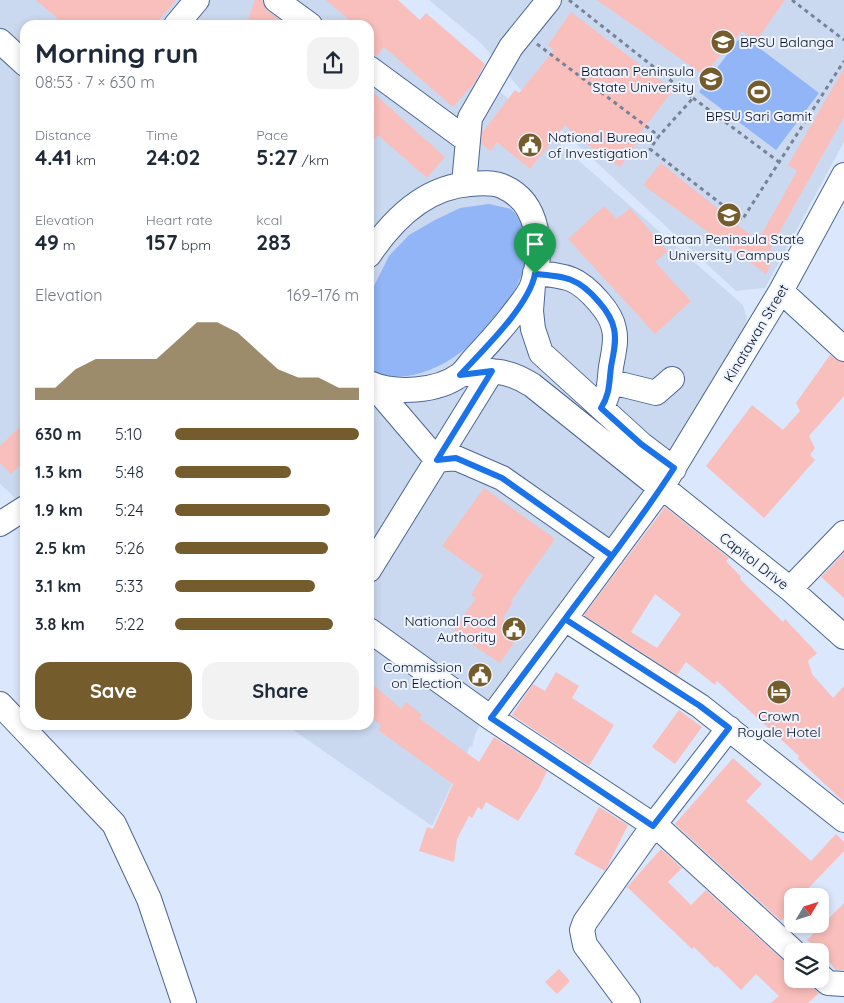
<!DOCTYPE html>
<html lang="en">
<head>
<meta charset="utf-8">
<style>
	:root { --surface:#fff; --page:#f2f2f3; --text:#1f2937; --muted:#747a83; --accent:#745c2d }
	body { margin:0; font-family:Quicksand,sans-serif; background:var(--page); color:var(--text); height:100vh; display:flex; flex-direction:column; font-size:19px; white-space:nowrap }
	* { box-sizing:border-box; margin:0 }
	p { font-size:16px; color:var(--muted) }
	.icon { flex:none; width:28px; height:28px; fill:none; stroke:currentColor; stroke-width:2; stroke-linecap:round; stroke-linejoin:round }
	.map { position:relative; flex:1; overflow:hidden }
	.panel { position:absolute; left:20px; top:20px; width:354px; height:710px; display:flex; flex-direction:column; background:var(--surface); border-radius:15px; box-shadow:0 2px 8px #0003 }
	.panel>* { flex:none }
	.needle { width:32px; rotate:52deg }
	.controls { position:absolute; left:784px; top:888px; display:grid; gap:10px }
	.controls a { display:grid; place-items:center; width:45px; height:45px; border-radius:10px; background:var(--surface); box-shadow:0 2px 8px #0003; font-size:25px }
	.pin { position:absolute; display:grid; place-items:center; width:42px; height:42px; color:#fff; margin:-51px -21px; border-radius:50% 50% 50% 0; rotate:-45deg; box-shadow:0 0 5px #0007 }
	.pin .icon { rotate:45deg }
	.round { display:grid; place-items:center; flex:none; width:52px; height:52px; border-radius:15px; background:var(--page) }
	.overview { display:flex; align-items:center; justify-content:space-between; height:85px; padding:0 15px }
	h1 { font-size:28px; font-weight:800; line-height:38px }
	.stats { display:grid; grid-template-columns:repeat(3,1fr); gap:8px; height:85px; padding:5px 15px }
	.stats div { display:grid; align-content:center }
	.stats b { font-size:21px; font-weight:800 }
	.stats small { font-size:14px; font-weight:400 }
	.stats p { font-size:14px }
	.chart { height:140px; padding:10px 15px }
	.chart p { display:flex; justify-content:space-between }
	.chart svg { width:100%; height:90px; margin-top:5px; fill:var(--accent); opacity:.7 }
	.action { display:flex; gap:10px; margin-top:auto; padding:10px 15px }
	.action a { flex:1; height:58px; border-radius:15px; background:var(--accent); color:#fff; font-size:20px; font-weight:800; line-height:58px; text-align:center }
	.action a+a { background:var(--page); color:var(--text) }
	ul { padding:0 15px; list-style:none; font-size:16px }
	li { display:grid; grid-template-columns:80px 60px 1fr; align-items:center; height:38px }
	li i { height:12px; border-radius:6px; background:var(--accent) }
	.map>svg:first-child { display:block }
	.built { fill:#cbd9f0 }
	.green { fill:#91b5f6 }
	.building { fill:#f9bfbc; fill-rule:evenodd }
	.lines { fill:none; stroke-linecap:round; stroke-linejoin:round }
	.minor-casing { stroke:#4d6794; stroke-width:26 }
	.path { stroke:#778296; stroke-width:3; stroke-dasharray:4 4; stroke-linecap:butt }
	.minor { stroke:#fff; stroke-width:24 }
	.route-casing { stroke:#fff; stroke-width:10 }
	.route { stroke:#1a73e8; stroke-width:6 }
	.labels { text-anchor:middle; stroke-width:4; stroke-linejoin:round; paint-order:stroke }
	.poi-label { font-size:14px; fill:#060e20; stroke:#eef4ff; text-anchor:end }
	.street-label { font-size:14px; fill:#060e20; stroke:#eef4ff }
</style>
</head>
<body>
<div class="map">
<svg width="844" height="1003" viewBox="0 0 844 1003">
	<rect width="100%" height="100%" fill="#dbe7fd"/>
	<!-- built -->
	<path class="built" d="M0,0H396L743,305L747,319L743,334L690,428L489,707L475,735L472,747L470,746L432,826L286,725H369V25H25V507L0,484Z
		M429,0H844V142L765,288L736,291L531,102L481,43Z"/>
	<!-- green -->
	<path class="green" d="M742,35L819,93L776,150L699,92Z
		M489,204L511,209L526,226C526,235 529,247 527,256C517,315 431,402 369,369V296L389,256L409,235L435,220L460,208Z"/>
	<!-- building -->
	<path class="building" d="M36,0H176L155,25H65Z
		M255,0H262L268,11L287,25H246Z
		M326,0H398L420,20L426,13L485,64L475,82L453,107L384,47L376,56L369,55V25H355Z
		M597,0H785L756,41L742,31L715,61L705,76Z
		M571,12L673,90L639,135L641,137L620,167L584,142L565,125L530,169L497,142L491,151L481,144L482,133L515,90L519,93L554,50L548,45Z
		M844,68V117L770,249L776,253L766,274L643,185L661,163L758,241L797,171L788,165Z
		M369,89L445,157L427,178L378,135L369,146Z
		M604,206L617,219L630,208L668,251L655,262L691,301L655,334L568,239Z
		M830,355L835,359L844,362V396L809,436L815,448L810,455L815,460L764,518L706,466L752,405L783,430L800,411L796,403Z
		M25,422V460L11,474L0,463V446Z
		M484,488L555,539L511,601L513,602L503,618L522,631L500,663L453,632L476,598L471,595L483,575L442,546Z
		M665,507L729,558L726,561L741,577L740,579L783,622L785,619L817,653L808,661L812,674L833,698L844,686V802L798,759L799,756L717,681L715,685L686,662L677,675L584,615ZM655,594L681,614L657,648L631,632Z
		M844,553V598L821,577Z
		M556,672L579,686L572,698L614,725L589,766L512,715L533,684L545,691Z
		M369,681L401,709L406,702L422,715L419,718L479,762L494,737L547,771L539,788L518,821L486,802L482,810L478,807L472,818L469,816L457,839L454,862L419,851L427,827L433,829L453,784L378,730L381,726L369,715Z
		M679,710L702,727L675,764L652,747Z
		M733,758L762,784L746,801L811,861L836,834L844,842V851L801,896H792V910L781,921L675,824Z
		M599,807L628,825L605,871L574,854Z
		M661,849L682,868L668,882L691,905L706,890L784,961L792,964V979H807L811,986L819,993L808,1003H771L779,996L756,974L741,990L717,966L715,968L694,947L692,949L627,887Z
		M844,903V970H836L820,951L807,940Z
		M559,969L570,981L557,994L545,982Z"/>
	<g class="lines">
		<defs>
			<path id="minor" d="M276,0L310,25
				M176,25L197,0
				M0,41L25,64
				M369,68L467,140
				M464,184L470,118L511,47L549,0
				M369,255C393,219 425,187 470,184C481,183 494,182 504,187C540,203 543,250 533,283C530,295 517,308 510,318C499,332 487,345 475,358C470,363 466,370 460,375C437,392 395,394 369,383
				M535,273C567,276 578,277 599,302C606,310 612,318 614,329C617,341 613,355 611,367C609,383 610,394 601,408
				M533,285L531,311L533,329L541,353L641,444L674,469
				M781,291L844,349
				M460,375C490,370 505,368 532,385L653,482L662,487L790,589L844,637
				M372,384L437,460L492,371
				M610,384L624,385L656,393L672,379
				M0,524L25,508
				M369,570L437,460L456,458L502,478L612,555
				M790,589L844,533
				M565,619L700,706L844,820
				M369,630L491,718
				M0,704L114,824L149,899L184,1003
				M793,951L662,831L491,718L662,487L781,291L844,175
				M820,976L828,983L844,984
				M628,1003L585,945L582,930L585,922L653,826L729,728"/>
		</defs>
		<!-- minor casing -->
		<use href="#minor" class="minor-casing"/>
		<!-- path -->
		<path class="path" d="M569,0L693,98L659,136
			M792,0L844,40
			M537,44L659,136L650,149L742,220L844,61
			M693,98L779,162"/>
		<!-- minor -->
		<use href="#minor" class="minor"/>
	</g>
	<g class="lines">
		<defs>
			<path id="route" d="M535,274C529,306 483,350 460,375L492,371L437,460L456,458L502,478L612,556L491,718L653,826L729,728L700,706L565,619C602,569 640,521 674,468L641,444L601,408C610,394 609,383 611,367C613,355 617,341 614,329C612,318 606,310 599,302C579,278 565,276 535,274"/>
		</defs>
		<!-- route casing -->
		<use href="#route" class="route-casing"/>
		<!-- route -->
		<use href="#route" class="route"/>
	</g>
	<!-- icons -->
	<defs>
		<symbol id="school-disc" viewBox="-11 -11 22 22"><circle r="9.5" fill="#745c2d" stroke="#eef4ff"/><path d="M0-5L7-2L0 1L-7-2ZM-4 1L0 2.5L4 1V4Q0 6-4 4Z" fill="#fff"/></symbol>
		<symbol id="university-disc" viewBox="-11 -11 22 22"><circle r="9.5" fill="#745c2d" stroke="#eef4ff"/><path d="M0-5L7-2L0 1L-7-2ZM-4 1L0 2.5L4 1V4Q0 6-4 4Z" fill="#fff"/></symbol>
		<symbol id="stadium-disc" viewBox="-11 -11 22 22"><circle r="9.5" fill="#745c2d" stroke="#eef4ff"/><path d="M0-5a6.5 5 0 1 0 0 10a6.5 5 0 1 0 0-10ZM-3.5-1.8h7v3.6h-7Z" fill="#fff"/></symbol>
		<symbol id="civic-disc" viewBox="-11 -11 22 22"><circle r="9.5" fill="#745c2d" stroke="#eef4ff"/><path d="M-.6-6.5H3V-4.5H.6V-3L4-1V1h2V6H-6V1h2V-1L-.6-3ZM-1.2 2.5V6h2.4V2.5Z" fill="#fff"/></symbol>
		<symbol id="hotel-disc" viewBox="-11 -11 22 22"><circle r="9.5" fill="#745c2d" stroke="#eef4ff"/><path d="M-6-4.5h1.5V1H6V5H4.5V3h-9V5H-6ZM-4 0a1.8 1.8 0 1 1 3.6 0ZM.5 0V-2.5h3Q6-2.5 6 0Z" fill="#fff"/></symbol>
	</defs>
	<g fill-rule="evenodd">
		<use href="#school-disc" x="709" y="28" width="28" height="28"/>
		<use href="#university-disc" x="697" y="65" width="28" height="28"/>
		<use href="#stadium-disc" x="745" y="78" width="28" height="28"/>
		<use href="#civic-disc" x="516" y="131" width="28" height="28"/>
		<use href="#university-disc" x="715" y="201" width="28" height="28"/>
		<use href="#civic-disc" x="500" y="615" width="28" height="28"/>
		<use href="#civic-disc" x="466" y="661" width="28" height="28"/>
		<use href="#hotel-disc" x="765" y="678" width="28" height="28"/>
	</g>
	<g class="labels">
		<!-- poi labels -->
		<g class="poi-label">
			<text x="740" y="47" text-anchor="start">BPSU Balanga</text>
			<text x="694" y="76">Bataan Peninsula<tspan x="694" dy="16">State University</tspan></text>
			<text x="759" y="121" text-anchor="middle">BPSU Sari Gamit</text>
			<text x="548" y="142" text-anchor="start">National Bureau<tspan x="548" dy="16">of Investigation</tspan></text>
			<text x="729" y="244" text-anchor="middle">Bataan Peninsula State<tspan x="729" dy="16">University Campus</tspan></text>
			<text x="496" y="626">National Food<tspan x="496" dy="16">Authority</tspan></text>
			<text x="462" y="672">Commission<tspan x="462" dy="16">on Election</tspan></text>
			<text x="779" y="721" text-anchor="middle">Crown<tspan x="779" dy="16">Royale Hotel</tspan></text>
		</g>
		<!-- street labels -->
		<g class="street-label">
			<text transform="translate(756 333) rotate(-59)" y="5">Kinatawan Street</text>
			<text transform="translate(754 561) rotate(38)" y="5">Capitol Drive</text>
		</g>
	</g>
</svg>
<div class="controls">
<a><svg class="needle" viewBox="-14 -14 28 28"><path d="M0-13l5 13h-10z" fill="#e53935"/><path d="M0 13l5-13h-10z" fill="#747a83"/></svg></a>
<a><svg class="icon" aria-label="layers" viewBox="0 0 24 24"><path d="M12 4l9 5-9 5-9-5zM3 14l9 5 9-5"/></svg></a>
</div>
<div class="pin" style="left:535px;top:274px;background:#1e9e55"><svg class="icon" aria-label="arrive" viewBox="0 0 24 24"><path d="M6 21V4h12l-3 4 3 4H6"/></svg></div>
<section class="panel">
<div class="overview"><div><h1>Morning run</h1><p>08:53 · 7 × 630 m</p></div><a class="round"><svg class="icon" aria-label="share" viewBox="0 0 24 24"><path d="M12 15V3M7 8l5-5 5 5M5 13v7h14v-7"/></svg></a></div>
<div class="stats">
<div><p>Distance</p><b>4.41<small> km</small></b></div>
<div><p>Time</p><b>24:02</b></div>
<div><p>Pace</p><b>5:27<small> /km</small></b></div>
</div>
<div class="stats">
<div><p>Elevation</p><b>49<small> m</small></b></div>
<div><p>Heart rate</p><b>157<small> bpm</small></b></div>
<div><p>kcal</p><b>283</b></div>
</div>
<div class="chart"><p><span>Elevation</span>169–176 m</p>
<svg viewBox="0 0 160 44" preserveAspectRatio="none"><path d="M0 44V38L10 38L20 29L30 24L40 24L50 24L60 24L70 15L80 6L90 6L100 11L110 20L120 29L130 33L140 33L150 38L160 38V44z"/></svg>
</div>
<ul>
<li><b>630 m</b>5:10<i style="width:100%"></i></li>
<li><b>1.3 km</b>5:48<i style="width:63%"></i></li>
<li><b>1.9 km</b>5:24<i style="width:84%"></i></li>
<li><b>2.5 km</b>5:26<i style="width:83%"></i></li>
<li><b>3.1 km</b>5:33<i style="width:76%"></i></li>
<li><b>3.8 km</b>5:22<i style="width:86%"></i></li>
</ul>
<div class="action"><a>Save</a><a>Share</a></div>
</section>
</div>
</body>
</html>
